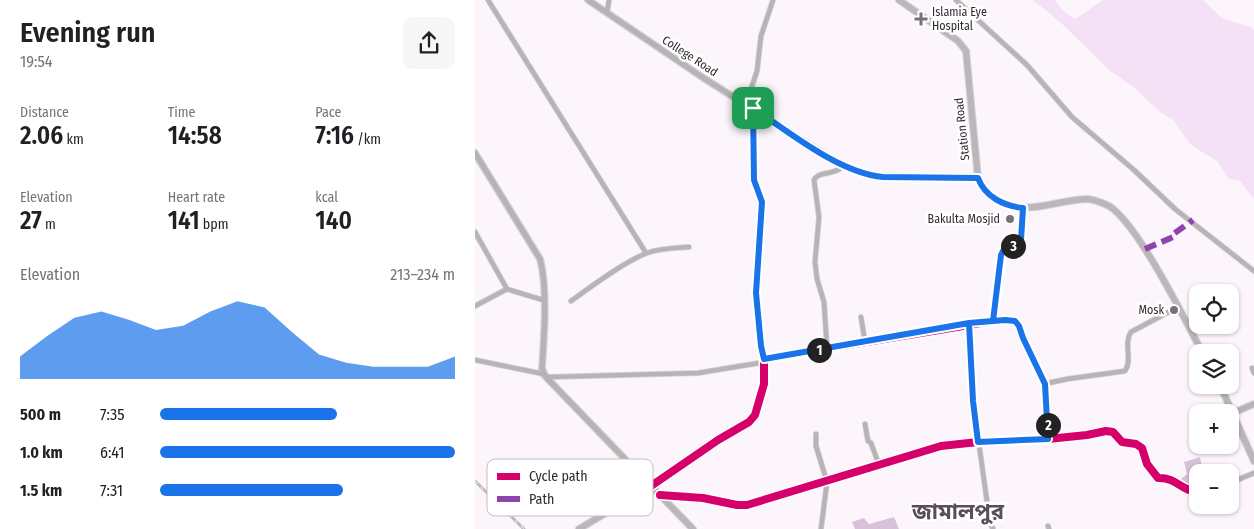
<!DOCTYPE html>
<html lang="en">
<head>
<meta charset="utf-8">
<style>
	:root { --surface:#fff; --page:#f6f6f6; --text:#202124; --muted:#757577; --accent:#1a73e8 }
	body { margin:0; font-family:"Fira Sans Condensed","Noto Sans Bengali",sans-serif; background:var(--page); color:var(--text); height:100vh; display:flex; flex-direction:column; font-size:19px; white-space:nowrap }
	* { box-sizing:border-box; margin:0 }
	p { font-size:16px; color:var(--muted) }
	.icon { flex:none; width:28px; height:28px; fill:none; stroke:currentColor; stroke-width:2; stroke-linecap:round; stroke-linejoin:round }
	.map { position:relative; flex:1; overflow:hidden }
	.details { display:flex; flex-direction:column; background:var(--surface); width:475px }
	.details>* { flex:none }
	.tools { position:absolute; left:714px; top:284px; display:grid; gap:10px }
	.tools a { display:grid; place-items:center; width:50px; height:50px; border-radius:10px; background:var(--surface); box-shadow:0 1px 4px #0004; font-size:25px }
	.pin { position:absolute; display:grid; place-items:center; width:42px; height:42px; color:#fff; margin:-21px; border-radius:10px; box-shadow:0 2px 8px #0006 }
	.km { position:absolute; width:25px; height:25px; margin:-12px; border-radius:50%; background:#222; color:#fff; font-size:14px; line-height:25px; text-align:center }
	.round { display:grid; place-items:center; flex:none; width:52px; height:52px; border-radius:10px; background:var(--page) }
	.headline { display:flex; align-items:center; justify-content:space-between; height:85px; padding:0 20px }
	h1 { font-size:28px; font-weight:600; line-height:38px }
	.metrics { display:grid; grid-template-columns:repeat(3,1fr); gap:8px; height:85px; padding:5px 20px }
	.metrics div { display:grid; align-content:center }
	.metrics b { font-size:25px; font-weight:600 }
	.metrics small { font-size:14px; font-weight:400 }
	.metrics p { font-size:14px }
	.chart { height:140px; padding:10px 20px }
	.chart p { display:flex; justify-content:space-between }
	.chart svg { width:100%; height:90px; margin-top:5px; fill:var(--accent); opacity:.7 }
	ul { padding:0 20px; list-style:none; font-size:16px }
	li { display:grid; grid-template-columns:80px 60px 1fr; align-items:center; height:38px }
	li i { height:12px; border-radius:6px; background:var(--accent) }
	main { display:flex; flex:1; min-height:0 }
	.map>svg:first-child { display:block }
	.green { fill:#f5e1f5 }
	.water { fill:#dac1da }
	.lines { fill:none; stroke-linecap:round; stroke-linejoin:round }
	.street-casing { stroke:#d7d2d7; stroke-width:6 }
	.secondary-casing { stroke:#d7d2d7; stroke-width:8 }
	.primary-casing { stroke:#d7d2d7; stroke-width:8 }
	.street { stroke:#b7b4b7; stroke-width:4.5 }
	.secondary { stroke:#b6b3b6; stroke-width:5.5 }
	.primary { stroke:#bbb6bb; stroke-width:6 }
	.rail-casing { stroke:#bbb6bb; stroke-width:3 }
	.rail { stroke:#fff; stroke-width:1; stroke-dasharray:4; stroke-linecap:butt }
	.quiet { stroke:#8e44ad; stroke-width:6; stroke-dasharray:12 6; stroke-linecap:butt }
	.cycleway-casing { stroke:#fff; stroke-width:11 }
	.cycleway { stroke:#d6006c; stroke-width:8 }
	.route-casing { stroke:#fff; stroke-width:10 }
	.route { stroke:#1a73e8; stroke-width:6 }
	.poi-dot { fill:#787278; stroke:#fff; stroke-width:2 }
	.labels { text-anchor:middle; stroke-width:5; stroke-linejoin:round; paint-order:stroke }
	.poi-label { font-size:12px; fill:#312b31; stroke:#fff; text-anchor:end }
	.street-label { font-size:12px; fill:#312b31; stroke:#fff }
	.town-label { font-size:22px; font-weight:bold; fill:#5b4d5a; stroke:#fff }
	.key { fill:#fff; stroke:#c1bfc1; stroke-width:1 }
	.key-label { font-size:14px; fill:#312b31 }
</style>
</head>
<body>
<main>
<section class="details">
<div class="headline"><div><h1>Evening run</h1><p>19:54</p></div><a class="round"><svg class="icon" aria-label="share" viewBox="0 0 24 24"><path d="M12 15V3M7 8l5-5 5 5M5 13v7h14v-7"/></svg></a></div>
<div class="metrics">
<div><p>Distance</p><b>2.06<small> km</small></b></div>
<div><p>Time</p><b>14:58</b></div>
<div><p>Pace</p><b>7:16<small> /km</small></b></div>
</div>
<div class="metrics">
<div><p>Elevation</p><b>27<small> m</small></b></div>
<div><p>Heart rate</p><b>141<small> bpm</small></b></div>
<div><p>kcal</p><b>140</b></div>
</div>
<div class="chart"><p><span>Elevation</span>213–234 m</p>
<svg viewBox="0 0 160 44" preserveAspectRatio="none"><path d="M0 44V33L10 23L20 14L30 11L40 15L50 20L60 18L70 11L80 6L90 9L100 21L110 32L120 36L130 38L140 38L150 38L160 33V44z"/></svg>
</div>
<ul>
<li><b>500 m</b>7:35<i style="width:60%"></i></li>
<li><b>1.0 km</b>6:41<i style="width:100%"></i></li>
<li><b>1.5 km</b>7:31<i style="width:62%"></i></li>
</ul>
</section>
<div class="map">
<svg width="779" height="529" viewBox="0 0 779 529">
	<rect width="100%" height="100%" fill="#fcf6fc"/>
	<!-- green -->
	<path class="green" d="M558,0H580L588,11L600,19L628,0H728L747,18L775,27L779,30V199L764,180L754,179L742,161L716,145L698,120L685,112L657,86L635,71L585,22Z"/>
	<!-- water -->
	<path class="water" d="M725,457L728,472H722L721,483L717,487L706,479L712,474L709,462Z
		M419,517L424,529H380L377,522L389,518L394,524Z"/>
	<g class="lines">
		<defs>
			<path id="street" d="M13,0L171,253
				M481,0L552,65L597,117L659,170L700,209L779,271
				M132,13L134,0
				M271,104L282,71L286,36L298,0
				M278,108L279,180L287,202L281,293L286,346L289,359
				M0,232L32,289
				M96,301C117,286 149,262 172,253C185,248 200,248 214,247
				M0,306L32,289L68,300
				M386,317L390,342
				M518,321H540L544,326L548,338L569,384L573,439
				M494,323L498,401L515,523L518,529
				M352,348L349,302L342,279L340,262L344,217L339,180C344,170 360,176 368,166
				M0,360L64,373L74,377L223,373L290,362
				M777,368L779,373
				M569,384L592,379L650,371C658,360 648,344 656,332L703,307
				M390,424L393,441L396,443L404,465
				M341,434V446L352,482L346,529
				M755,483L779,473
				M176,486L243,440L274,422L280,415L289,384V359L518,321L526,255L529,249L542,244L546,240L548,208
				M185,495L228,498L262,505H272L466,446L503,442L573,439L612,435L631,431L638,432L647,442L661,444L667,448L672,464L683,478C702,477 707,492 722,491
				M573,526L574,529"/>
			<path id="secondary" d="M113,0L230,79L368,166L399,176L503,178
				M0,153L65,259C73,289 69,338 67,368L70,376L176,486
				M758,413L779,404"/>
			<path id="primary" d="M424,0L483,41L491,51L503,178C507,189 513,194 522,200C551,217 581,200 611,199C617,199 625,202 630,204C659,215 711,322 727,352
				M745,385L779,461
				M104,529L176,486L218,529"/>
		</defs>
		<!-- street casing -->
		<use href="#street" class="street-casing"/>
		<!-- secondary casing -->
		<use href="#secondary" class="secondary-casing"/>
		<!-- primary casing -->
		<use href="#primary" class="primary-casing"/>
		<!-- street -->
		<use href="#street" class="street"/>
		<!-- secondary -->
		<use href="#secondary" class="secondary"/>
		<!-- primary -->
		<use href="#primary" class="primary"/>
		<defs>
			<path id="rail" d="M0,481L49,529"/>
		</defs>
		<!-- rail casing -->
		<use href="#rail" class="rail-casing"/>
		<!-- rail -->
		<use href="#rail" class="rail"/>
		<!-- quiet -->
		<path class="quiet" d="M670,249L698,237L697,235L718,220"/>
		<defs>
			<path id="cycleway" d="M176,486L243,440L274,422L280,415L289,384V359L518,321L526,255L529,249L542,244L546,240L548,208
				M185,495L228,498L262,505H272L466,446L503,442L573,439L612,435L631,431L638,432L647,442L661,444L667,448L672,464L683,478C702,477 707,492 722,491"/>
		</defs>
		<!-- cycleway casing -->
		<use href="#cycleway" class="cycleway-casing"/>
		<!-- cycleway -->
		<use href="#cycleway" class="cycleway"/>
	</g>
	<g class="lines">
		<defs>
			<path id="route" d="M278,108L279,180L287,202L281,293L286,346L289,359L494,323L530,320L540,321L544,326L548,338L570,384L573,439L503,442L498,401L494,323L518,321L526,255L529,249L542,244L546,240L548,208C529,206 510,197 503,178L408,177C364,173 314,132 278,108"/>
		</defs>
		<!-- route casing -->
		<use href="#route" class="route-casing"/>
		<!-- route -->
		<use href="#route" class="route"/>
	</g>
	<!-- markers -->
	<g class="poi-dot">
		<path d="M443.5 11.5h5v5h5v5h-5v5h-5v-5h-5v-5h5z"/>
		<circle cx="535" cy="219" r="5"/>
		<circle cx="699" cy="310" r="5"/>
	</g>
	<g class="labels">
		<!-- poi labels -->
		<g class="poi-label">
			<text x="457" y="16" text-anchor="start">Islamia Eye<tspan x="457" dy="14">Hospital</tspan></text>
			<text x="525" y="223">Bakulta Mosjid</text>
			<text x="689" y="314">Mosk</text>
		</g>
		<!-- street labels -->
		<g class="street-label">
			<text transform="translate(215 56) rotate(33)" y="4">College Road</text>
			<text transform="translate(487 129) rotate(-96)" y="4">Station Road</text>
		</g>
		<!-- town labels -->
		<g class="town-label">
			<text x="483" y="519">জামালপুর</text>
		</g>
	</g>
	<!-- legend -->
	<rect x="12" y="459" width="166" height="57" rx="8" class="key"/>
	<rect x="22" y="473" width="23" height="7" fill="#d6006c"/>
	<rect x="22" y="496" width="23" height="6" fill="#8e44ad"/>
	<g class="key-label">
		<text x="54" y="481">Cycle path</text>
		<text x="54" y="504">Path</text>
	</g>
</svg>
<div class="tools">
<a><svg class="icon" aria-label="locate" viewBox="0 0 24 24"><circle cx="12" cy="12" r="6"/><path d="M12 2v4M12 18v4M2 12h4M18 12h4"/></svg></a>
<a><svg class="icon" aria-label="layers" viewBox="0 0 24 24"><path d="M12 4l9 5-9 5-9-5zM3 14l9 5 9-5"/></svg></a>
<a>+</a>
<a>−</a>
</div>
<div class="pin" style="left:278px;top:108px;background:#1e9e55"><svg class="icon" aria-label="arrive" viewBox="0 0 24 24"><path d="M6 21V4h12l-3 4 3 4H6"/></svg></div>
<b class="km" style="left:344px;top:350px">1</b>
<b class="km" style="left:573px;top:425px">2</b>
<b class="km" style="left:538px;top:246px">3</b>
</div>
</main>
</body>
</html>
